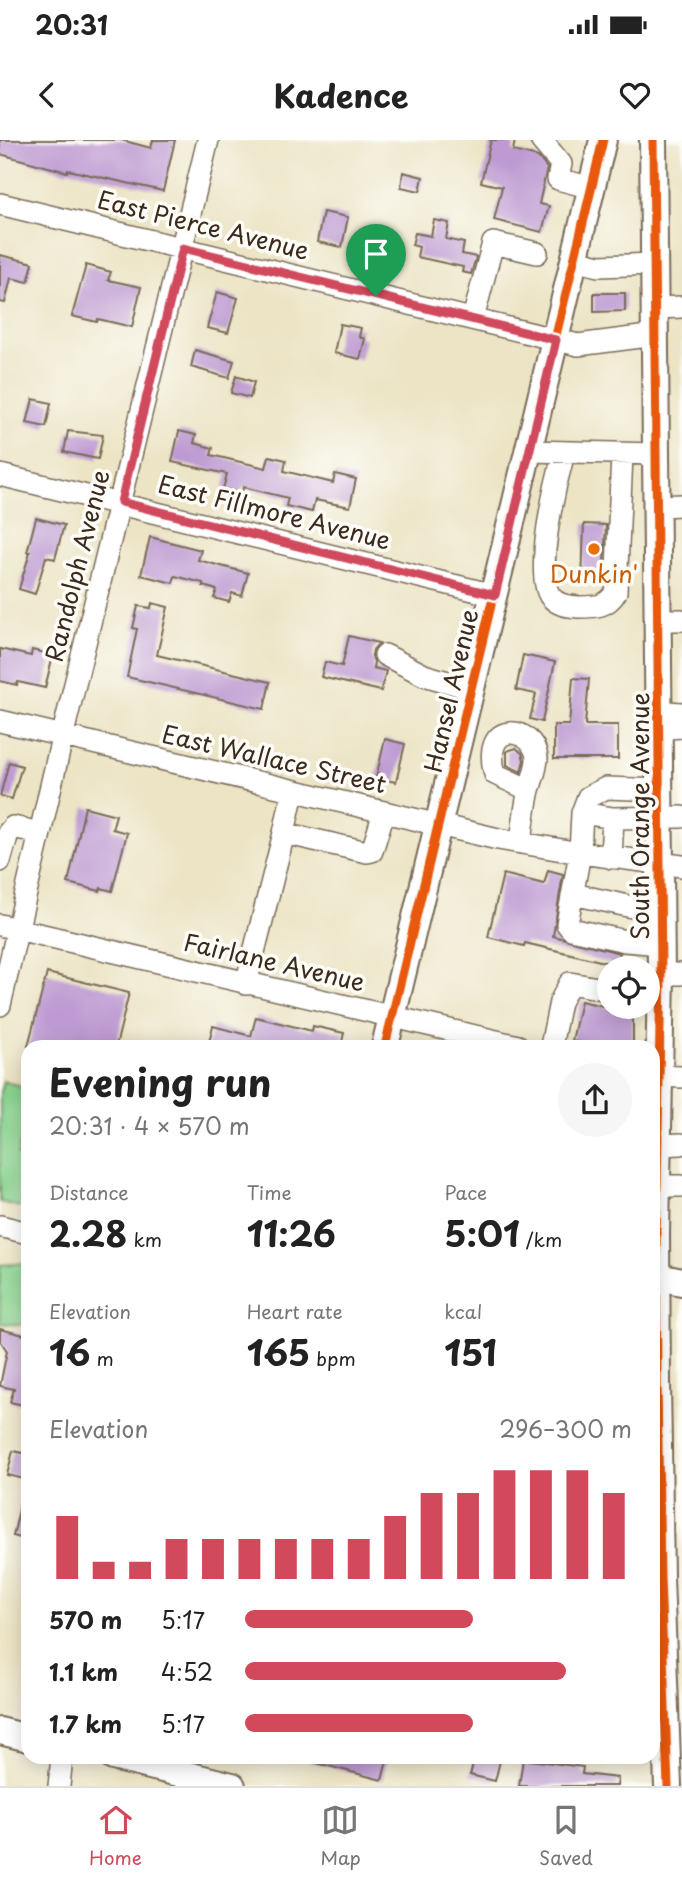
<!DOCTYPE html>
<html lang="en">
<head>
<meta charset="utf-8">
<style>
	:root { --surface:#fff; --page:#f6f6f6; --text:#222; --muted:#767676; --line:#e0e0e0; --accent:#d1495b }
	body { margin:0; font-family:"Playpen Sans",sans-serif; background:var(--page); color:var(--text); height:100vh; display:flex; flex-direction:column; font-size:26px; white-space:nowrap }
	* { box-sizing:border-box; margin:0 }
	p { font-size:23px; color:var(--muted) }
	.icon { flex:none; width:38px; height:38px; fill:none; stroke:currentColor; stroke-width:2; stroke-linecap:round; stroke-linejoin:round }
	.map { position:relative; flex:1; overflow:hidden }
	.side { position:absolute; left:21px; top:900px; width:639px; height:724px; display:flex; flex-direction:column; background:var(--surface); border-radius:21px; box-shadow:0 4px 18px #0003 }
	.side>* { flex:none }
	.fabs { position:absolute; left:597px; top:816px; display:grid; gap:14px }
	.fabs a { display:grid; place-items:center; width:63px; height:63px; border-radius:50%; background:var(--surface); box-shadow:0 4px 18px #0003; font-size:35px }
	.pin { position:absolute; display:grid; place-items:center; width:60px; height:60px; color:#fff; margin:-72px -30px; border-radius:50% 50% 50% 0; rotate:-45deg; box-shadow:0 0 7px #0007 }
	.pin .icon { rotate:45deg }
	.round { display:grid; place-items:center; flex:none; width:74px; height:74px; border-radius:37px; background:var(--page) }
	.head { display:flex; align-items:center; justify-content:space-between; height:119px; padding:0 28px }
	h1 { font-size:38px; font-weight:700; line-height:52px }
	.metrics { display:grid; grid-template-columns:repeat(3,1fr); gap:10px; height:119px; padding:7px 28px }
	.metrics div { display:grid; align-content:center }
	.metrics b { font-size:35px; font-weight:700 }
	.metrics small { font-size:19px; font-weight:400 }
	.metrics p { font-size:19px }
	.chart { height:196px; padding:14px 28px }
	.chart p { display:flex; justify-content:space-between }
	.chart svg { width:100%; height:126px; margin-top:7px; stroke:var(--accent); stroke-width:6 }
	ul { padding:0 28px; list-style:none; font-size:23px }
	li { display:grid; grid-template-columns:112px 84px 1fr; align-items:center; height:52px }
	li i { height:18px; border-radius:9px; background:var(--accent) }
	.status { display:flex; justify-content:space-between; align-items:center; height:49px; padding:0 35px; background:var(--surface); direction:ltr }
	.status svg { height:19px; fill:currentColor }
	header { display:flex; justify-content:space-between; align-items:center; height:91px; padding:0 28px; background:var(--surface); font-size:32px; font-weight:700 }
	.menu { display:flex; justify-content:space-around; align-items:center; height:98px; border-top:2px solid var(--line); background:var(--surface); font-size:19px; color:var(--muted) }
	.menu a { display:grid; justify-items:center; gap:4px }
	.menu .active { color:var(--accent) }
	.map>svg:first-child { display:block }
	.green { fill:#8ad38f; stroke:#627e56; stroke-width:2 }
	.building { fill:#bd9ad2 }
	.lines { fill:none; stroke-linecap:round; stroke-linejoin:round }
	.minor-casing { stroke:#796b58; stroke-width:24 }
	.major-casing { stroke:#796b58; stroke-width:30 }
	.minor { stroke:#fff; stroke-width:21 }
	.major { stroke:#fff; stroke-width:26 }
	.cycleway-casing { stroke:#fdfcf7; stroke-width:13 }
	.cycleway { stroke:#e8590c; stroke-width:9 }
	.route-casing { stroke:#fff; stroke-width:14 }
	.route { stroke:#d1495b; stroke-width:9 }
	.food-dot { fill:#e8710a; stroke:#fdfcf7; stroke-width:2.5 }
	.labels { text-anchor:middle; stroke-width:7; stroke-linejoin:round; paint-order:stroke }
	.street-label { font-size:24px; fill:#3b2a1e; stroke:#fdfcf7 }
	.food-label { font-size:24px; fill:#c56008; stroke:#fdfcf7 }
</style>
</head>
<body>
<div class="status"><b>20:31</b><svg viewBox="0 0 49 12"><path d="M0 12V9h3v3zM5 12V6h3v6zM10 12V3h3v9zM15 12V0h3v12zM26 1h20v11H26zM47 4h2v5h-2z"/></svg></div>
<header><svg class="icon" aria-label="back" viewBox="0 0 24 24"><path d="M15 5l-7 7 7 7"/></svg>Kadence<svg class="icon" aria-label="heart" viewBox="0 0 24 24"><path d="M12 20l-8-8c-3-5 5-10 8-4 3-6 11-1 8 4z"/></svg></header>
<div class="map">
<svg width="682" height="1646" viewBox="0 0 682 1646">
	<rect width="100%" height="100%" fill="#fdfcf7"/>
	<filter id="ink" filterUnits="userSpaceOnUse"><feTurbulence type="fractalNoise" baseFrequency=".0143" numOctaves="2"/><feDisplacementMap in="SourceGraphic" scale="14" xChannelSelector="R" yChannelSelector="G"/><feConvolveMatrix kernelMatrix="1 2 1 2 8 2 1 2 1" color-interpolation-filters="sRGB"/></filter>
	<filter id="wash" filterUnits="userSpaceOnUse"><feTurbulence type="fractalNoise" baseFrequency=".00686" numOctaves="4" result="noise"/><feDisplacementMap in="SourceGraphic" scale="28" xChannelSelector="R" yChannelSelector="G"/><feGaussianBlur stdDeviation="1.57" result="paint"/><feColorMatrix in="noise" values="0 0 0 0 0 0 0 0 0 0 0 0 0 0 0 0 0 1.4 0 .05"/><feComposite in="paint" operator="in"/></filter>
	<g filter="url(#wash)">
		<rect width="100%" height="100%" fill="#ece4c5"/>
		<!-- green -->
		<path class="green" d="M3,941L28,948V972L17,1015L28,1019V1069L0,1062V952Z
			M28,1123V1183L20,1185L0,1183V1125Z"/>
		<g id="blocks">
			<!-- building -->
			<path class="building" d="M0,0H121L151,8L153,0H175L163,51L68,30L67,32L0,14Z
				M491,0H515L513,11L538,17L547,28L539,64L549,66L542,92L494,80L502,47L481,42Z
				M403,32L423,37L420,51L401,47Z
				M323,72L348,77L342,107L317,102Z
				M434,80L449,83L446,99L464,103L462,114L476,117L471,134L462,132L463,127L417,117L419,107L412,105L415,93L431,96Z
				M0,115L33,123L28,142L11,138L5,163L0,162Z
				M86,125L111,132L108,140L141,147L132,187L98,179L97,182L72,176Z
				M217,152L238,158L228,193L207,188Z
				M594,153H625V171L594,172Z
				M340,184L361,188L359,197L365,199L360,219L334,213Z
				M195,210L234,221L229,238L191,227Z
				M236,236L254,242L250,258L231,253Z
				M33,259L51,263L46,287L27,283Z
				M68,291L103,295L98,319L64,312Z
				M179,291L196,295L194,303L213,308L211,315L266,328L269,316L286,320L284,331L333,343L335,334L356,339L350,367L315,360L312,372L286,366L288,358L243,347L242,353L223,349L227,334L172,322Z
				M36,378L64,385L55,419L46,417L35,454L19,449L30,412H27Z
				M584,384L606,385L603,442L582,441Z
				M150,397L201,410L198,420L248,433L242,456L232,453L229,462L214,458L217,450L203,446V443L175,436L173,443L141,435Z
				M152,463L168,467L157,515L270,542L264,569L127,537L137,489L133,488L138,466L151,468Z
				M349,496L379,503L373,510L372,516L374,522L373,528L386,531L381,551L321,537L325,522L342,526Z
				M0,509L31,516L32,510L53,515L45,548L18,542L17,545L0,541Z
				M523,515L555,522L542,582L530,579L536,554L516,550Z
				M573,538L589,539L585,585H618V619H554V585H569Z
				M385,599L405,604L396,642L376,638Z
				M516,608L522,613L524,620L521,632L507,625V611Z
				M9,622L22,626L12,659L0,656Z
				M85,667L116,675L112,689L127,693L112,751L101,748L100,751L68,743Z
				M548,730L563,734L553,796L620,813L617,825L525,803L524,806L488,797L503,734L544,744Z
				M47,833L129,853L116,906H28Z
				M581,861L633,873V906H595L572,901Z
				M256,877L312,891L313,886L344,893L341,906H208L213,886L251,896Z
				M0,1189L28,1196V1266L10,1262L14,1249L0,1246L7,1211L0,1200Z
				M13,1311L28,1314V1340L7,1335Z
				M23,1354L28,1355V1400L13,1396Z
				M310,1617H388L382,1640L309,1621Z
				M475,1617H498L497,1620L500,1621L495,1641L470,1635Z
				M523,1619L583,1627L582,1634L618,1638L617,1646H519Z"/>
		</g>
	</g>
	<g filter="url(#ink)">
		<use href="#blocks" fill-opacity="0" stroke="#796b58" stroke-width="2"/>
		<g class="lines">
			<defs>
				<path id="minor" d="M541,0L561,24L558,39L592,48
					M0,64L578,205L656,195
					M575,120L599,126L655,124
					M655,168L682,167
					M473,179L493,103L537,113
					M529,311L657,314
					M564,313C556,341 534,432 550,456C558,466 568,466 579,467C596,467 607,467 616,452L622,315
					M0,335L494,455
					M657,366L682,365
					M658,480H682
					M385,515L424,535L472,549
					M682,573L666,572L660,581L668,588L682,587
					M0,581L498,699L580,713L682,726
					M660,650L606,648L588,657L582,673L580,713L567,784L571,789L625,801L661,804
					M293,651L284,693L367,712L372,711L384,672
					M582,673L613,678L611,718
					M613,678L682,677
					M521,703C523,685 525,667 529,650C532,640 537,628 537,618C534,585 480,579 495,634L529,650
					M0,721L8,693L13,687L40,693
					M573,754L637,768L661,771
					M0,785L518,906
					M661,834H682
					M246,844L284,693
					M0,865L67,577L208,0
					M551,906L560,862L570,843L609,850
					M653,936L682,937
					M657,1005L682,1004
					M657,1046H682
					M0,1086L28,1093
					M59,1646L62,1617"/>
				<path id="major" d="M653,0L661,834L656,1094L657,1242L660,1438L668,1646
					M385,906L603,0
					M653,1136L682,1142
					M0,1591L28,1598
					M113,1617L232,1646"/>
			</defs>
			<!-- minor casing -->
			<use href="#minor" class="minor-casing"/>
			<!-- major casing -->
			<use href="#major" class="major-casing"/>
			<!-- minor -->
			<use href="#minor" class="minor"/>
			<!-- major -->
			<use href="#major" class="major"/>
			<defs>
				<path id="cycleway" d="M653,0L661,834L656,1094L657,1242L660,1438L668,1646
					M385,906L603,0"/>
			</defs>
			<!-- cycleway casing -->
			<use href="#cycleway" class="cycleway-casing"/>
			<!-- cycleway -->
			<use href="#cycleway" class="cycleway"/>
		</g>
	</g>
	<g class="lines" filter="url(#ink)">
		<defs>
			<path id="route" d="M183,108L556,200L495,455L121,362Z"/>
		</defs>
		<!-- route casing -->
		<use href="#route" class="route-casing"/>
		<!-- route -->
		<use href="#route" class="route"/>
	</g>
	<!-- markers -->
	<circle class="food-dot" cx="594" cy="409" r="7"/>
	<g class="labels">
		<!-- street labels -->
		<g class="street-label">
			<text transform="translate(203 86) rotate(14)" y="8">East Pierce Avenue</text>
			<text transform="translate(274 373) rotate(14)" y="8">East Fillmore Avenue</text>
			<text transform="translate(78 426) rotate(-76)" y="8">Randolph Avenue</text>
			<text transform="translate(452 551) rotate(-77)" y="8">Hansel Avenue</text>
			<text transform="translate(274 620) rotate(13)" y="8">East Wallace Street</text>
			<text transform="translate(641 676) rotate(-90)" y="8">South Orange Avenue</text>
			<text transform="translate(274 823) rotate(13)" y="8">Fairlane Avenue</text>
		</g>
		<!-- food labels -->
		<g class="food-label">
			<text x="594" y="443">Dunkin'</text>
		</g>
	</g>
</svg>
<div class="fabs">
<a><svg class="icon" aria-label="locate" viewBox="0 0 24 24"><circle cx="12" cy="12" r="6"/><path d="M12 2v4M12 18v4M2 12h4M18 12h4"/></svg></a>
</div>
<div class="pin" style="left:376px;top:156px;background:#1e9e55"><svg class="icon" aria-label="arrive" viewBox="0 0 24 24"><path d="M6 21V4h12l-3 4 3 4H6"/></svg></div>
<section class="side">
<div class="head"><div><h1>Evening run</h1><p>20:31 · 4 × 570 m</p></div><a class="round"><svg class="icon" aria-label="share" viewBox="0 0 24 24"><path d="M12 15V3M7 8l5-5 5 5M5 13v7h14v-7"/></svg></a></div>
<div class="metrics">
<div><p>Distance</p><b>2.28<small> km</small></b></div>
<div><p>Time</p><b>11:26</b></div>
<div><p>Pace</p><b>5:01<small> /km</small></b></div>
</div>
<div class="metrics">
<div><p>Elevation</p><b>16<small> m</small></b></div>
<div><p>Heart rate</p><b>165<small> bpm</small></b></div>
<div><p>kcal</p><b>151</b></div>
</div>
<div class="chart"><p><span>Elevation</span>296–300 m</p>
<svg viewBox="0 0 160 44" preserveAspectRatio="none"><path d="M5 44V22M15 44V38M25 44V38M35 44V30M45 44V30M55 44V30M65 44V30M75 44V30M85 44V30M95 44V22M105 44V14M115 44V14M125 44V6M135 44V6M145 44V6M155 44V14"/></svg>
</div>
<ul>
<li><b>570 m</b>5:17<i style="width:59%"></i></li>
<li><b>1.1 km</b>4:52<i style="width:83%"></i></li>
<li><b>1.7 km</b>5:17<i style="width:59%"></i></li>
</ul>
</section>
</div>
<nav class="menu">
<a class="active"><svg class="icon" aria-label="home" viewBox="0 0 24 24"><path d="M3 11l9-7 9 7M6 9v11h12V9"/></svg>Home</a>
<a><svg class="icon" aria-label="map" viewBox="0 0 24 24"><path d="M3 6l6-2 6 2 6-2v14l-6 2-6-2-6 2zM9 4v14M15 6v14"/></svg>Map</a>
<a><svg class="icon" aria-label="saved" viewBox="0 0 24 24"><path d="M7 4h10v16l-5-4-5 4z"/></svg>Saved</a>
</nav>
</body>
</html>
